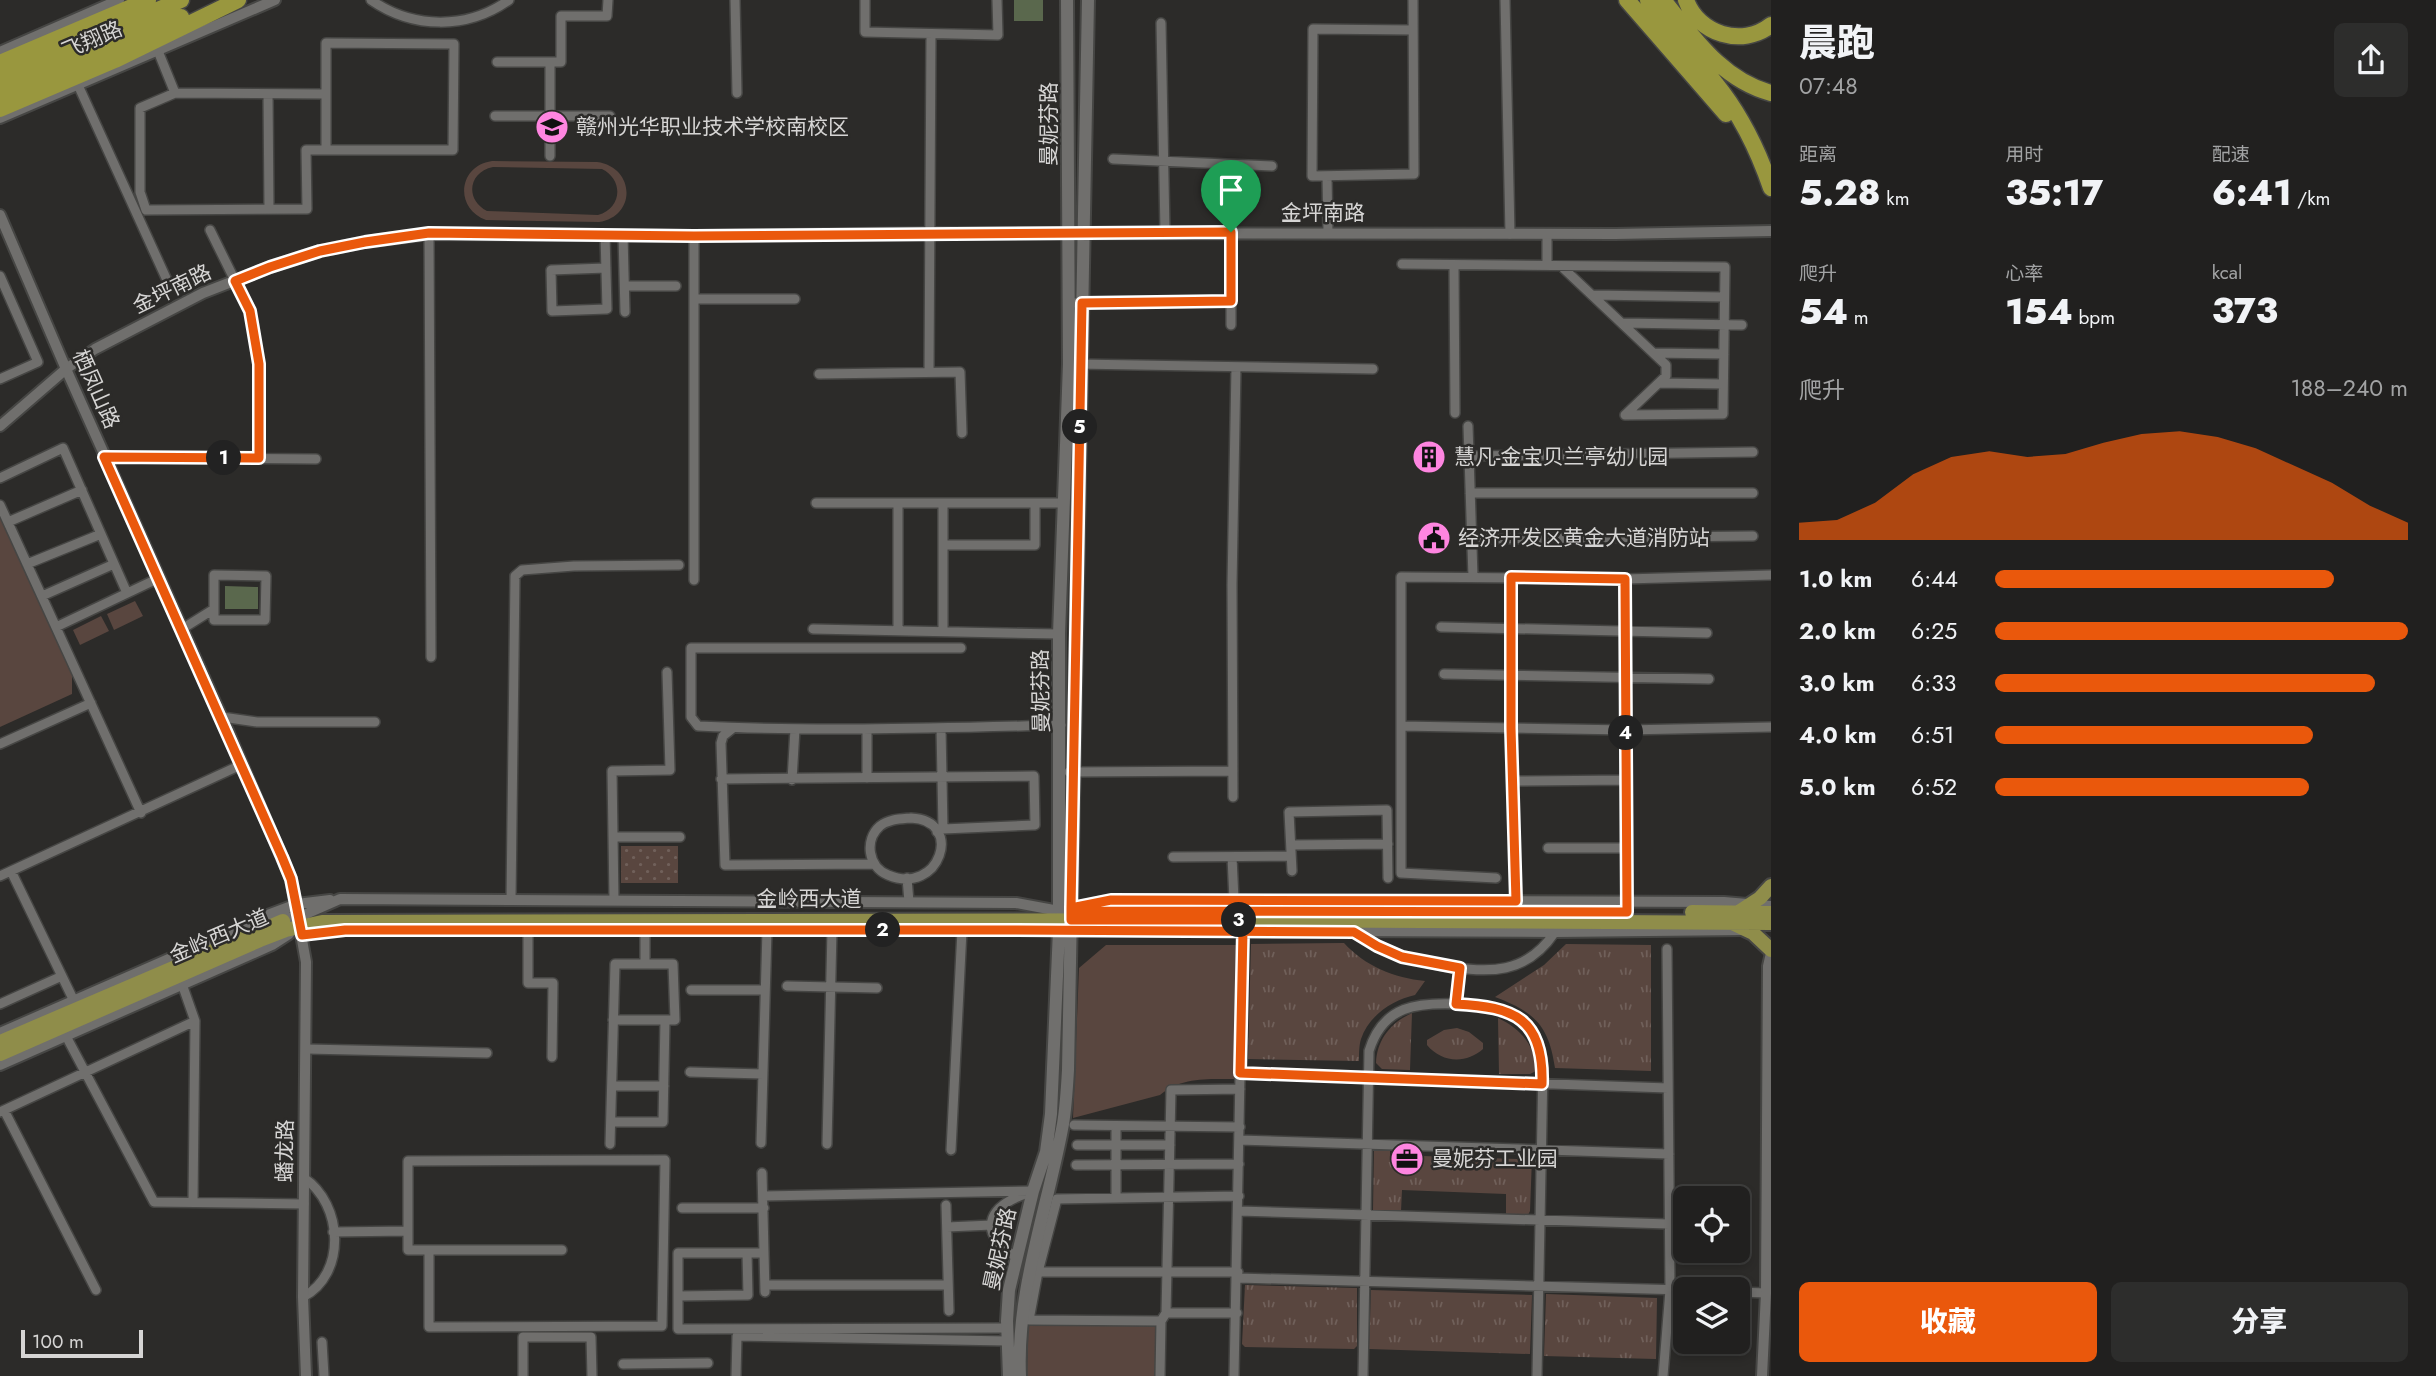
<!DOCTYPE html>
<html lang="zh">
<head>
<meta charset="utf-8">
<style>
	:root { --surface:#21201f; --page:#2d2d2c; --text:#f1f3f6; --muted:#a2a3a4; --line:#3e3e3d; --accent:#ea580c }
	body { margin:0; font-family:Jost,"Noto Sans SC",sans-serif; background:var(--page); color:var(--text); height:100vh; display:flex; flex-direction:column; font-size:26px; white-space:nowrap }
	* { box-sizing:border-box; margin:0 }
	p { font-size:23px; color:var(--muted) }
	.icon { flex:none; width:38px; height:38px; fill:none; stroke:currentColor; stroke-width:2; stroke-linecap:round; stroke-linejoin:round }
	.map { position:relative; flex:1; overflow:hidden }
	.details { display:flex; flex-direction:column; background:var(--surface); width:665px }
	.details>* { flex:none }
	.tools { position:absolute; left:1673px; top:1186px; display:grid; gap:14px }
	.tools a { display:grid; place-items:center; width:77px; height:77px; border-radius:10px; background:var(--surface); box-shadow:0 4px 10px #0003,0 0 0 2px var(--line); font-size:35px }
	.scale { position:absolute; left:21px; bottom:18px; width:122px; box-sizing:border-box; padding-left:7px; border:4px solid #d6d5d4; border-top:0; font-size:19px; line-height:24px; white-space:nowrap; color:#d6d5d4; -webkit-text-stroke:5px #2c2b29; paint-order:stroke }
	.pin { position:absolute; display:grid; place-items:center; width:60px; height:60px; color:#fff; margin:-72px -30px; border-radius:50% 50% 50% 0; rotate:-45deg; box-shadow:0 0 7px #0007 }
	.pin .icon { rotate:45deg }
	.km { position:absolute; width:35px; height:35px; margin:-18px; border-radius:50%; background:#222; color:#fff; font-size:19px; line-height:35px; text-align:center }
	.round { display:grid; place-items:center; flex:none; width:74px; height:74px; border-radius:10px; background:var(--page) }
	.overview { display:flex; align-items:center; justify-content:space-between; height:119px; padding:0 28px }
	h1 { font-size:38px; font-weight:800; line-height:52px }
	.stats { display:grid; grid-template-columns:repeat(3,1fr); gap:10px; height:119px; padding:7px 28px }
	.stats div { display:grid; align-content:center }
	.stats b { font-size:35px; font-weight:800 }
	.stats small { font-size:19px; font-weight:400 }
	.stats p { font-size:19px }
	.chart { height:196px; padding:14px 28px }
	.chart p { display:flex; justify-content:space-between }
	.chart svg { width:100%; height:126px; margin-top:7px; fill:var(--accent); opacity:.7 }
	.action { display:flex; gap:14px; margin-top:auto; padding:14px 28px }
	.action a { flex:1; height:80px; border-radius:10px; background:var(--accent); color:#fff; font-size:28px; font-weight:800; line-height:80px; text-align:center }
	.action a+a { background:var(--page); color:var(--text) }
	ul { padding:0 28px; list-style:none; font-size:23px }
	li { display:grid; grid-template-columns:112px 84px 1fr; align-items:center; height:52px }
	li i { height:18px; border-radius:9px; background:var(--accent) }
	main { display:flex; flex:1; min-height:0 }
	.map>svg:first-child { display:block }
	.grass { fill:url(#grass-tufts) }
	.park { fill:#59463f; fill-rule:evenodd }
	.garden { fill:url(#garden-dots) }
	.water { fill:#5a684d }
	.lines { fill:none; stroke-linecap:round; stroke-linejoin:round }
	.minor-casing { stroke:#464644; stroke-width:12 }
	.tertiary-casing { stroke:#464644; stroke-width:14 }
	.secondary-casing { stroke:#464644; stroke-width:16 }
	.primary-casing { stroke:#464644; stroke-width:18 }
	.trunk-casing { stroke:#464644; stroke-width:19 }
	.minor { stroke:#706f6d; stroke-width:9 }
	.tertiary { stroke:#706f6d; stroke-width:10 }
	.secondary { stroke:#706f6d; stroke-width:12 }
	.primary { stroke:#8f8d4a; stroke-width:14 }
	.trunk { stroke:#99973e; stroke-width:16 }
	.route-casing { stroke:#fff; stroke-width:14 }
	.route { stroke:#ea580c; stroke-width:9 }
	.labels { text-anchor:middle; stroke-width:5; stroke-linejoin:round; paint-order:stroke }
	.street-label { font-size:21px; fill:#d6d5d4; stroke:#2c2b29 }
	.poi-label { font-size:21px; fill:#d6d5d4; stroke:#2c2b29; text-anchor:start }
</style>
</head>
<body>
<main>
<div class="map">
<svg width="1771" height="1376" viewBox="0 0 1771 1376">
	<defs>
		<pattern id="grass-tufts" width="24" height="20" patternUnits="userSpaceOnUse" patternTransform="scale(1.75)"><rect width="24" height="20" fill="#59463f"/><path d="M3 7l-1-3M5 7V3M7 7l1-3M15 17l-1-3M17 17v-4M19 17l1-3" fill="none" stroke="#70605a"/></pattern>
		<pattern id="garden-dots" width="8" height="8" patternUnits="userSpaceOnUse" patternTransform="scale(1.75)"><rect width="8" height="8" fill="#59463f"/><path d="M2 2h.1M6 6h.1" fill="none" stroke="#70605a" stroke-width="1.8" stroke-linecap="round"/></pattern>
	</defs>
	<rect width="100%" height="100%" fill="#2c2b29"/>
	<!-- grass -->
	<path class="grass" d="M1344,943C1365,966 1394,978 1425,981L1415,995C1393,1000 1369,1015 1361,1039C1359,1045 1359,1054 1359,1061L1248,1059L1251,944Z
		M1566,944L1651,945V1071L1555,1068C1549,1026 1535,1012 1495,997L1544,965Z
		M1412,1013L1410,1070L1382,1069L1376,1063C1377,1040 1390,1023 1412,1013Z
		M1498,1018C1521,1029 1535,1045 1536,1071L1530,1074H1499Z
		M1457,1028L1469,1032L1483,1043V1049C1466,1064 1442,1063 1427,1045V1040L1444,1030Z
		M1374,1148H1390V1155L1517,1159L1518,1153L1529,1154L1532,1157L1530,1211L1528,1215L1506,1214V1194L1402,1190L1401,1211L1373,1210Z
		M1245,1285L1357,1288V1346L1354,1349L1245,1347L1242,1344Z
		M1371,1290L1532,1295L1530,1354L1369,1349Z
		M1546,1294L1657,1298L1656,1359L1544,1356Z"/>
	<!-- park -->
	<path class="park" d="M492,161L597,162C635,167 637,216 599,222L486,220C454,208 458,166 492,161ZM493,167L602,169C624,180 622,208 598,215L487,211C465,200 468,172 493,167Z
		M0,515L72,674V694L0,727Z
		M135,601L143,616L114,630L107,614Z
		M101,616L109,631L80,645L73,630Z
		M1106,945H1236L1234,1079C1207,1079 1181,1077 1160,1095L1073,1118L1079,968Z
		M1028,1325L1156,1326L1155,1376H1027Z"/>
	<!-- garden -->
	<path class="garden" d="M621,846H678V883H621Z"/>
	<!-- water -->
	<path class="water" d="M1014,0H1043V21H1014Z
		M225,586L258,587V609H225Z"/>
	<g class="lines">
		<defs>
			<path id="minor" d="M371,0C413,29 467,30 509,0
				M735,0L737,93
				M865,0V32L998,35L997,0
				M1505,0L1510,234
				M1161,23L1165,232
				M1413,30L1313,29L1312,176L1414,174L1413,0
				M158,51L175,93
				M497,62H561V16H607L608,0
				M550,62V156
				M78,85L166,278
				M268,94L269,209
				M495,116H610
				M326,150V43L454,44L453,150H306L307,209L146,210L140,192V108L175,93L326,94
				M1113,159L1272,166
				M1327,176L1328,233
				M210,230L250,311L259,364V458
				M1231,232V325
				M429,234L431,657
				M1547,234V265
				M605,235L607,309L552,311L551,270L606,268
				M623,235L625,312
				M694,236V580
				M1402,264L1725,267L1723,414L1625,415
				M1454,265L1455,413
				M1561,266L1666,365V376L1625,415
				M0,276L38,362L0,379
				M625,286H676
				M1592,295L1724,297
				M694,299H795
				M1069,303L1231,301
				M1623,323L1742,325
				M1654,353L1724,354
				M1077,364L1373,369
				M929,372L931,34
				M819,374L960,372L962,433
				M1660,383L1723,384
				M1468,426L1473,577
				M1469,456L1753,452
				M104,457L316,459
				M0,478L63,448L127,593
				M1470,493H1753
				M816,503H1064
				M898,503V630
				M943,503V631
				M0,505L141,813
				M8,522L82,490
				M1472,539L1753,536
				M943,545H1035V503
				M27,564L101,534
				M214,575L266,576L265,620H214Z
				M1511,577V728L1516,912
				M1625,579L1627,913
				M42,596L114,564
				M56,627L159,578
				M1441,627L1707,633
				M182,629L214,609
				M813,629L1059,634
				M961,648H691V717L698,726C819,732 940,728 1061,725
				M1444,674L1709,679
				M222,717L257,722H375
				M1401,726L1626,730L1771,727
				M733,728L723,736L721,743L725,865L874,864
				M941,728L943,829
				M867,729V778
				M0,744L91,703
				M1069,772L1233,771
				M721,779L1034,776L1035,825L943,829L937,832
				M792,780L795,729
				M1512,781L1627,780
				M1233,797L1232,585L1236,367
				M911,818C965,820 940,897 888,875C868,867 864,840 880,826C889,819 900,819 911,818Z
				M613,837H680
				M1291,845L1388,844
				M1548,848H1627
				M1173,857L1291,856
				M1232,857L1234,900
				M11,871L74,1001
				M1292,871L1289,812L1387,810L1388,878
				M0,876L243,764
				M907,878L909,902
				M1496,878L1401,873V577L1625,579L1771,575
				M511,900L515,576L522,570L574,566L679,565
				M614,900L612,771L670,770L667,672
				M528,930V983H553L552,1057
				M645,930V964
				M1354,932C1382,951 1411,960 1444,966C1490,973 1526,975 1555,932
				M182,984L195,1021L193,1202
				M787,986L877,988
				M691,990H765
				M0,1004L62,976
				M1456,1004L1459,968
				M66,1036L154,1202L304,1204
				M307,1049L487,1053
				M690,1072L763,1074
				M1240,1073L1668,1088
				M612,1086H664
				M4,1110L96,1290
				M0,1112L195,1021
				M611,1122H663L665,1020
				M1074,1125L1240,1127
				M1116,1126V1198
				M1239,1140L1669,1154
				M761,1143L767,930
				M610,1144L615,964H673L675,1020H613
				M827,1144L832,930
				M1077,1145H1170
				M951,1150L962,930
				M1076,1165L1239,1164
				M762,1173L765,1292
				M763,1196L1033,1191
				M946,1205L949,1311
				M682,1208H764
				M1239,1211L1669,1224
				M947,1227L992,1225
				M333,1232L408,1231
				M429,1250V1327L662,1326L665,1160L408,1161V1250H562
				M764,1253H678V1329L1007,1328
				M1016,1257C978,1233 986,1208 1025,1194
				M1038,1272H1238
				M1238,1278L1685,1290
				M765,1285H948
				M1738,1292L1766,1293
				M678,1296L748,1295L747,1253
				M303,1297C347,1274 343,1204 304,1178
				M1166,1313H1237
				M1161,1321L1029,1320L1038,1272L1057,1199L1239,1196
				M322,1342L324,1376
				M623,1364L708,1363
				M523,1376V1337H591L592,1376
				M736,1376L737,1336L1007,1341
				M1160,1376L1161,1321L1166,1313L1171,1090L1240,1089
				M1234,1376L1243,925
				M1363,1376L1369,1051C1383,1005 1418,1002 1459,1004C1503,1007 1539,1015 1543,1067L1537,1376
				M1663,1376L1670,1290L1667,949"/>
			<path id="tertiary" d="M0,52L119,0
				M0,118L275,0
				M0,215L66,369L228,731L291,879L306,962L303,1297L306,1376
				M0,426L66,369L95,349L203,293L270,267L320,251L365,242L429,234L694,236L929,233L1615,234L1771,231
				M265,916L297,904L330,900
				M1081,925L1108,930L1555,932L1744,930
				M320,928L345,930H1008L1035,925
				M1029,930H1065
				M0,1033L260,919L299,917L340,899L1016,903L1059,911L1111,900L1724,902L1771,906
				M0,1065L272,945L289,934
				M1762,1376L1766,1293L1768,966L1771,953"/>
			<path id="secondary" d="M1009,1376L1007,1321L1009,1290L1033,1191L1046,1152L1051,1114L1059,930V634L1069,364L1067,0
				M1020,1376C1016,1291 1048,1207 1063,1124C1066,1106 1067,1088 1068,1070L1088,0"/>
			<path id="primary" d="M1740,911L1760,898L1771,886
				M1692,912L1771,913
				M1734,924L1753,933L1771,950
				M0,1042L283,921
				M0,1054L260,940L286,930L322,922L1243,920L1771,923"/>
			<path id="trunk" d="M1627,0L1726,114
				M1648,0C1666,32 1694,55 1716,84C1741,115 1758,150 1771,188
				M1663,0C1694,38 1722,80 1771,93
				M1686,0C1698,34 1742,48 1771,25
				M0,63L148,0
				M0,78L181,0
				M0,94L181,17
				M0,109L115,60L238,0"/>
		</defs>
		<!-- minor casing -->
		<use href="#minor" class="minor-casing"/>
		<!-- tertiary casing -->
		<use href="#tertiary" class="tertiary-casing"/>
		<!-- secondary casing -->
		<use href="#secondary" class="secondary-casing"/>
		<!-- primary casing -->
		<use href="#primary" class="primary-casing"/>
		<!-- trunk casing -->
		<use href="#trunk" class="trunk-casing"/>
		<!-- minor -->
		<use href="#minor" class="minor"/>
		<!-- tertiary -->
		<use href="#tertiary" class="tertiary"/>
		<!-- secondary -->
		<use href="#secondary" class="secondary"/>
		<!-- primary -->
		<use href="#primary" class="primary"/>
		<!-- trunk -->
		<use href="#trunk" class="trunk"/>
	</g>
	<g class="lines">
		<defs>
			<path id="route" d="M1231,232L694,236L429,233L365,242L320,251L270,267L235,281L250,311L259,364V458L104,457L282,857L291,879L302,935L345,930H1009L1354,932L1377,946L1402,957L1460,968L1456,1004C1514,1007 1544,1018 1542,1084L1240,1073L1243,931V920H1071V908L1111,900L1516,901L1511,728V577L1625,579L1627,912L1071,911V908C1076,706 1079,504 1082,303L1231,301V232"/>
		</defs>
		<!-- route casing -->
		<use href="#route" class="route-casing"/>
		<!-- route -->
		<use href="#route" class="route"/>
	</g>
	<!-- icons -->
	<defs>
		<symbol id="school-disc" viewBox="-11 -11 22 22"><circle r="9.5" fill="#fe85e0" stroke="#2c2b29"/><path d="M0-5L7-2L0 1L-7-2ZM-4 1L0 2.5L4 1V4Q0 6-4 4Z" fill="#111"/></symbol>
		<symbol id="building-disc" viewBox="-11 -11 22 22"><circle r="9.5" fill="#fe85e0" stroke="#2c2b29"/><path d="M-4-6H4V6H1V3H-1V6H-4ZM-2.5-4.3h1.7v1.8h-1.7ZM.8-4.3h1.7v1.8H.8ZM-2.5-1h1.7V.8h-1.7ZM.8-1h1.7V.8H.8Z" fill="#111"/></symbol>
		<symbol id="civic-disc" viewBox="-11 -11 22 22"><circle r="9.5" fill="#fe85e0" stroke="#2c2b29"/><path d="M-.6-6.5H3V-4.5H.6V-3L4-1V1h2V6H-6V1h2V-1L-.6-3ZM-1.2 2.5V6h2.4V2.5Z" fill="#111"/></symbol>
		<symbol id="office-disc" viewBox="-11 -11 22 22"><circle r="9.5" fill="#fe85e0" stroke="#2c2b29"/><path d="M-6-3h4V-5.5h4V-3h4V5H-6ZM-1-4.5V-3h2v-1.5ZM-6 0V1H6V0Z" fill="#111"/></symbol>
	</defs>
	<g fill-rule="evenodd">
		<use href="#school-disc" x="533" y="108" width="38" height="38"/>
		<use href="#building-disc" x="1410" y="438" width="38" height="38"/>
		<use href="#civic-disc" x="1415" y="519" width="38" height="38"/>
		<use href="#office-disc" x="1388" y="1140" width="38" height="38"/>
	</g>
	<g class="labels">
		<!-- street labels -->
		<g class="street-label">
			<text transform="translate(92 40) rotate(-23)" y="7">飞翔路</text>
			<text transform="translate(1049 124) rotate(-90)" y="7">曼妮芬路</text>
			<text x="1323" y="220">金坪南路</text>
			<text transform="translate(172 289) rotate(-26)" y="7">金坪南路</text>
			<text transform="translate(96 389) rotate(66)" y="7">栖凤山路</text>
			<text transform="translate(1041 691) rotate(-91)" y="7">曼妮芬路</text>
			<text x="809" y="906">金岭西大道</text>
			<text transform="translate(219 936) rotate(-23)" y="7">金岭西大道</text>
			<text transform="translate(285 1151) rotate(-89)" y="7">蟠龙路</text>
			<text transform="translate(1000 1249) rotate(-78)" y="7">曼妮芬路</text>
		</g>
		<!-- poi labels -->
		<g class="poi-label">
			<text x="576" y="134">赣州光华职业技术学校南校区</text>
			<text x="1454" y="464">慧凡-金宝贝兰亭幼儿园</text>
			<text x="1458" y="545">经济开发区黄金大道消防站</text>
			<text x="1432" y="1166">曼妮芬工业园</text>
		</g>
	</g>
</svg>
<div class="tools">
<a><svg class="icon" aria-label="locate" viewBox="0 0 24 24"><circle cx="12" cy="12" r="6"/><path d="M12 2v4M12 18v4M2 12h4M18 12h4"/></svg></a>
<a><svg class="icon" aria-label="layers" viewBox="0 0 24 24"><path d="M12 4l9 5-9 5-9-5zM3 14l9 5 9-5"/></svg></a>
</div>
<div class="scale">100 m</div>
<div class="pin" style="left:1231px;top:232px;background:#1e9e55"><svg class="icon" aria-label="arrive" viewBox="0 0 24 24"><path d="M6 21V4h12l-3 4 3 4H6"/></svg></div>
<b class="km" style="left:224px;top:458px">1</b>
<b class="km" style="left:883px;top:930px">2</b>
<b class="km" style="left:1239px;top:920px">3</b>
<b class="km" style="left:1626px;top:733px">4</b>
<b class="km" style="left:1080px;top:427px">5</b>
</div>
<section class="details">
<div class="overview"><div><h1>晨跑</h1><p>07:48</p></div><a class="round"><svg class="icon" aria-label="share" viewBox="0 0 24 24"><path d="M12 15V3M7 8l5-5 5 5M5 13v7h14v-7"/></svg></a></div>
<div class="stats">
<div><p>距离</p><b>5.28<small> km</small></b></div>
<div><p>用时</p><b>35:17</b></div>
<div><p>配速</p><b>6:41<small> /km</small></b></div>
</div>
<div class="stats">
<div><p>爬升</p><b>54<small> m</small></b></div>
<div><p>心率</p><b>154<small> bpm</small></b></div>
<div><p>kcal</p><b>373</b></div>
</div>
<div class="chart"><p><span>爬升</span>188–240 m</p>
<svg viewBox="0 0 160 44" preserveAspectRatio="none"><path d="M0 44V38L10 37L20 31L30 21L40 15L50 13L60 15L70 14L80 10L90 7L100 6L110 8L120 12L130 18L140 24L150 32L160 38V44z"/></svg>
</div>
<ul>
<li><b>1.0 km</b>6:44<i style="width:82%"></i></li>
<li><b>2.0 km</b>6:25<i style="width:100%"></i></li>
<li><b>3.0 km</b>6:33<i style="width:92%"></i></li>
<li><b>4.0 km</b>6:51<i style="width:77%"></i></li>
<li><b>5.0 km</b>6:52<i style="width:76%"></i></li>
</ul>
<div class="action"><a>收藏</a><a>分享</a></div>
</section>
</main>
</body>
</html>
